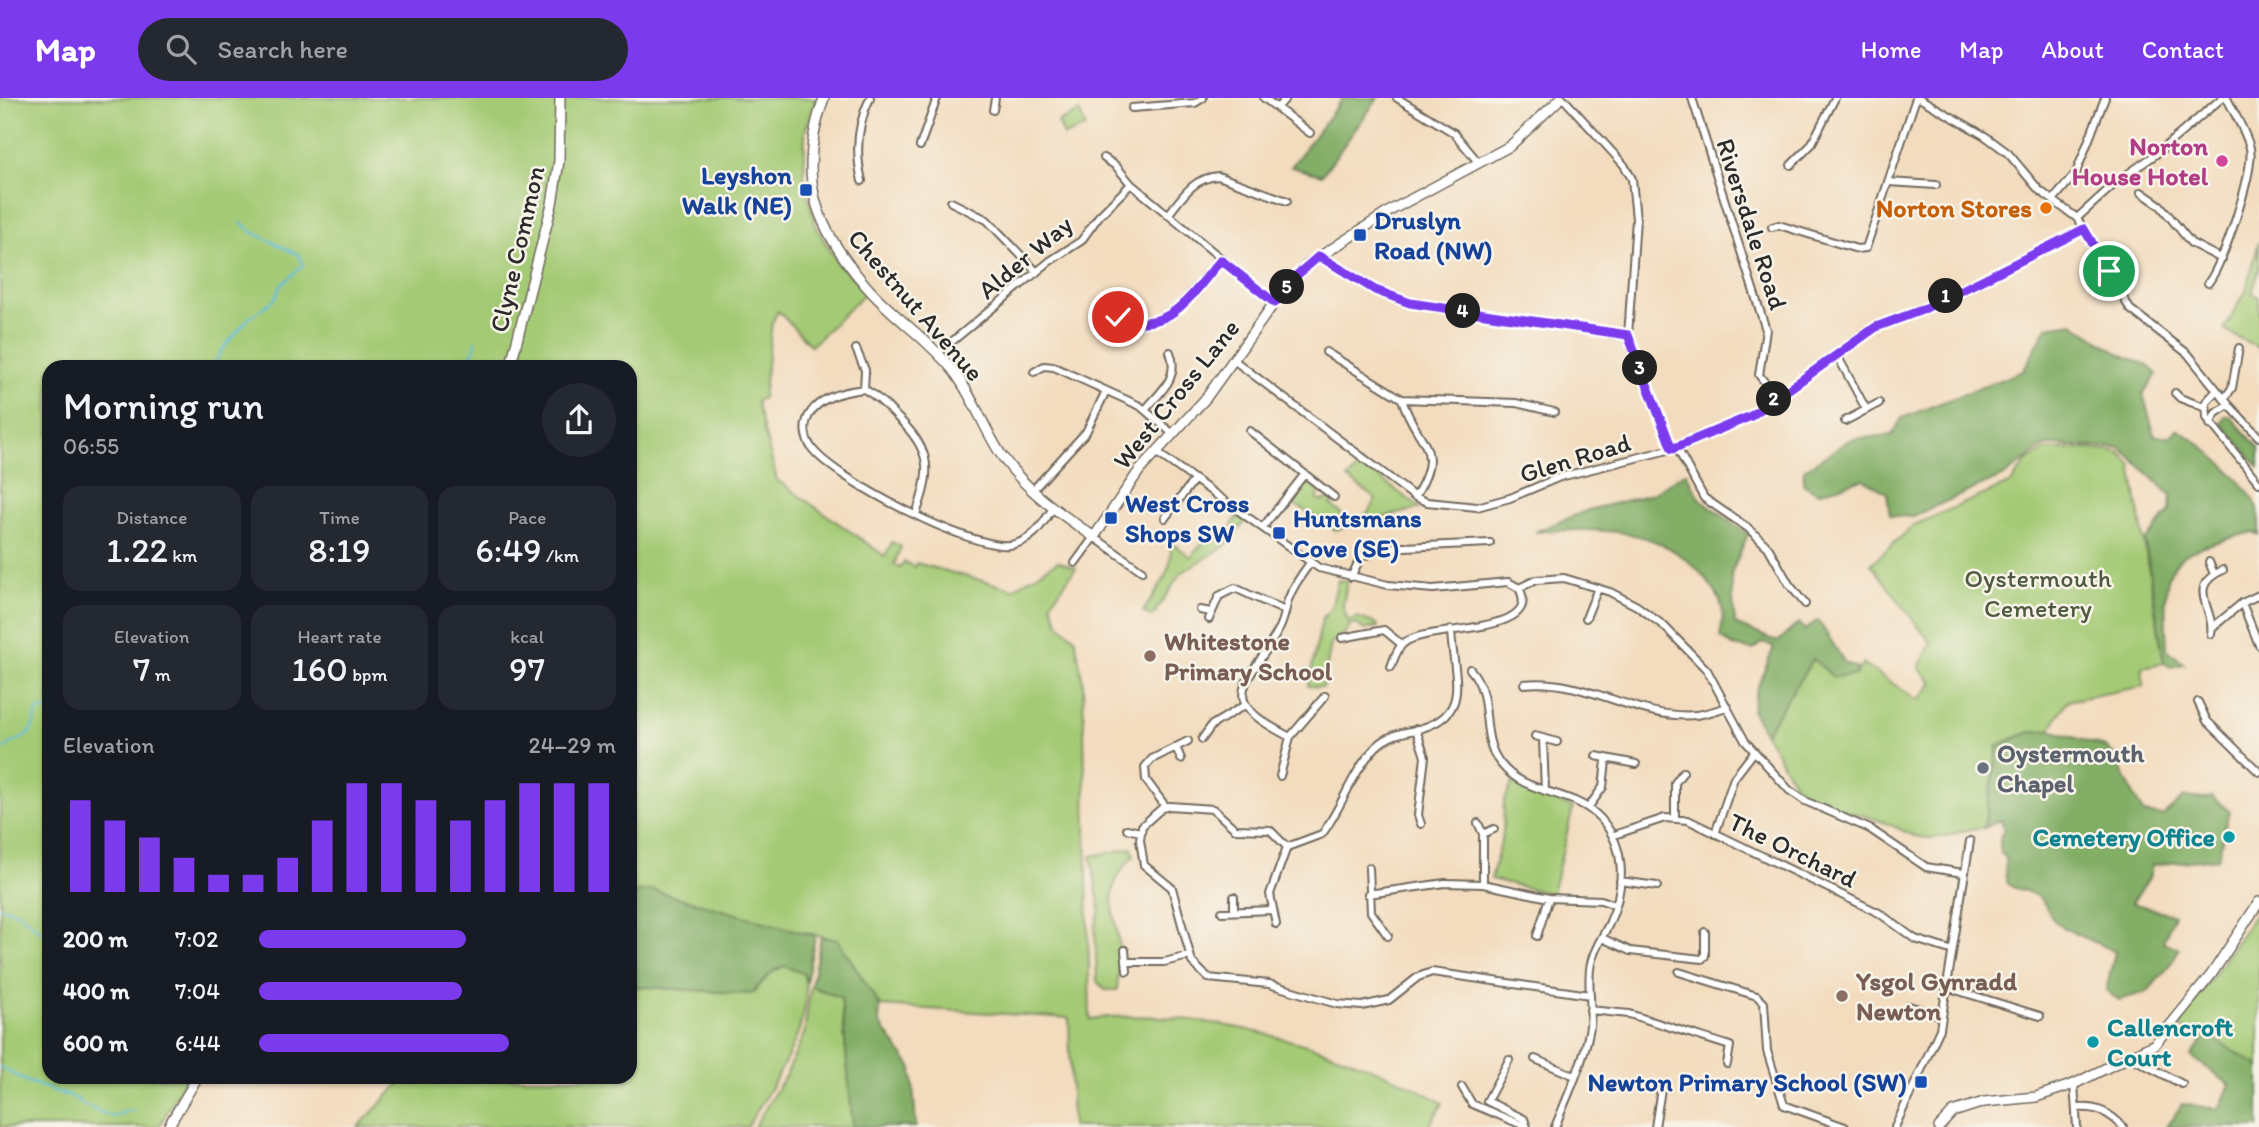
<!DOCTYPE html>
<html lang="en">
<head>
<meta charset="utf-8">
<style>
	:root { --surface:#171b24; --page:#242831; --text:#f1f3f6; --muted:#9ea1a6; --accent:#7c3aed }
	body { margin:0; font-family:Itim,sans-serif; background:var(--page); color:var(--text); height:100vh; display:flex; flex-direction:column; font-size:26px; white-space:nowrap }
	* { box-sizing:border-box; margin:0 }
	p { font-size:23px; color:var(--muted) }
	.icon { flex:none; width:38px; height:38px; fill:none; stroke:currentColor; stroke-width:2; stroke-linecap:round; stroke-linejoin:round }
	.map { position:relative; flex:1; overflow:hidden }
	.sheet { position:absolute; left:42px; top:262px; width:595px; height:724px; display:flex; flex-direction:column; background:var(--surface); border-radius:21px; box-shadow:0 2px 5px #0004 }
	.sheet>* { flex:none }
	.pin { position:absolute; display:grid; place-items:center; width:60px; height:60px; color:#fff; margin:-30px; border:4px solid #fff; border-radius:50%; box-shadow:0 2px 7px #0007 }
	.km { position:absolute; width:35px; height:35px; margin:-18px; border-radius:50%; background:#222; color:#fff; font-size:19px; line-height:35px; text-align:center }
	.round { display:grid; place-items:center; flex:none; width:74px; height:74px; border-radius:37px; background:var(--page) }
	.head { display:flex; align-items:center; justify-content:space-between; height:119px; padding:0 21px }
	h1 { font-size:38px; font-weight:600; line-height:52px }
	.metrics { display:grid; grid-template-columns:repeat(3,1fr); gap:10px; height:119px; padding:7px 21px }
	.metrics div { display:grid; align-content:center; border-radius:18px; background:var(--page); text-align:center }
	.metrics b { font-size:35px; font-weight:600 }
	.metrics small { font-size:19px; font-weight:400 }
	.metrics p { font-size:19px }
	.chart { height:196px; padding:14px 21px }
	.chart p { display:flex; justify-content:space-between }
	.chart svg { width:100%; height:126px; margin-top:7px; stroke:var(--accent); stroke-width:6 }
	ul { padding:0 21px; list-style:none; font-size:23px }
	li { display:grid; grid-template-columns:112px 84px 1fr; align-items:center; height:52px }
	li i { height:18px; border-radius:9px; background:var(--accent) }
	header { display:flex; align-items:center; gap:42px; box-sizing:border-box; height:98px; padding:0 35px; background:var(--accent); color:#fff }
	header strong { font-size:33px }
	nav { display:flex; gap:38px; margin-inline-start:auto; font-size:24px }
	.search { width:490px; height:63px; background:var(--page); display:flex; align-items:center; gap:18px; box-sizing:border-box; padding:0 24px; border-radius:38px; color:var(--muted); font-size:26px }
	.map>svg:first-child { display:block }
	.green { fill:#a4ca74; stroke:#687a50; stroke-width:2 }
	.forest { fill:#83ae66; stroke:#576c48; stroke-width:2 }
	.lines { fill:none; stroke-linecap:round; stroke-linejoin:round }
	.stream { stroke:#63bde0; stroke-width:2 }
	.street-casing { stroke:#71695e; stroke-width:10 }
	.secondary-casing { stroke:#71695e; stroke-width:12 }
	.street { stroke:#fff; stroke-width:6 }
	.secondary { stroke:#fff; stroke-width:9 }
	.route-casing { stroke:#fff; stroke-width:14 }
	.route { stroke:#7c3aed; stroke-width:9 }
	.hotel-dot { fill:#d1479c; stroke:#f7f3e8; stroke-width:2.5 }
	.transit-dot { fill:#1a4fb4; stroke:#f7f3e8; stroke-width:2.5 }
	.food-dot { fill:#e8710a; stroke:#f7f3e8; stroke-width:2.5 }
	.education-dot { fill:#8d6e63; stroke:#f7f3e8; stroke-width:2.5 }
	.worship-dot { fill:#6b7280; stroke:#f7f3e8; stroke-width:2.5 }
	.culture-dot { fill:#0f9aa8; stroke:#f7f3e8; stroke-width:2.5 }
	.labels { text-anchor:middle; stroke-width:5; stroke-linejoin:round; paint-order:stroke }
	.hotel-label { font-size:26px; font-weight:bold; fill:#b23c85; stroke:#f7f3e8; text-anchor:end }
	.transit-label { font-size:26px; font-weight:bold; fill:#164399; stroke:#f7f3e8; text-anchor:start }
	.food-label { font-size:26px; font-weight:bold; fill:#c56008; stroke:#f7f3e8; text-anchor:end }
	.street-label { font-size:26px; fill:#2b2b2b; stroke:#f7f3e8 }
	.park-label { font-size:26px; fill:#4f5b41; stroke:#f7f3e8 }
	.education-label { font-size:26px; font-weight:bold; fill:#785e54; stroke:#f7f3e8; text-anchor:start }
	.worship-label { font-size:26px; font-weight:bold; fill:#5b616d; stroke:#f7f3e8; text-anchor:start }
	.culture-label { font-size:26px; font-weight:bold; fill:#0d838f; stroke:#f7f3e8; text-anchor:end }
</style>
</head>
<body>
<header>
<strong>Map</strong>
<div class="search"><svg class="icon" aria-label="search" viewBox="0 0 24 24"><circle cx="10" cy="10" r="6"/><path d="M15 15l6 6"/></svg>Search here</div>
<nav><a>Home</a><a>Map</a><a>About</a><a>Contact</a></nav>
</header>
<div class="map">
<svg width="2259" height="1029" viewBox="0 0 2259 1029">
	<rect width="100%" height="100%" fill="#f7f3e8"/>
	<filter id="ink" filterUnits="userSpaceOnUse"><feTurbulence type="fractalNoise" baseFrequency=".0143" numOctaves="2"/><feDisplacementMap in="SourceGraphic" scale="14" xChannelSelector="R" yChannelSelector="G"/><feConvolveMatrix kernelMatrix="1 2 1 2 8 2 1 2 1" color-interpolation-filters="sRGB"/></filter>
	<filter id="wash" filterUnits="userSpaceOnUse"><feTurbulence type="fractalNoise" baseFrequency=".00686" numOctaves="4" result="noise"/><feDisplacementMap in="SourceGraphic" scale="28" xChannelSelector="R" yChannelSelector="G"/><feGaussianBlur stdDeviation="1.57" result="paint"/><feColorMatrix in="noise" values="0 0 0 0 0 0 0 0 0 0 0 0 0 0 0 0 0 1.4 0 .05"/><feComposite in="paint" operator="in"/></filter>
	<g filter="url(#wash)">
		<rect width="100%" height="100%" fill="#f3dcbe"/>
		<!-- green -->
		<path class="green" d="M0,0H816L805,33L804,80L816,128L838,166L867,193L811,248L778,213L772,225L763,300L756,303L777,382L885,458L892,444L901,449L894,467L900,470L904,464L915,469L916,465L1013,491L1058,463L1076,470L1051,505L1059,526L1075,540L1083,584L1090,921C1195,907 1352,951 1443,1005L1428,1029H1072L1069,920L880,908L838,842L633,795L630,799V270H49V980H186L159,1029H0Z
			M1079,14L1086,29L1064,38L1058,24Z
			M2259,144V169L2252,195L2259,199V250L2224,232L2246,193Z
			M2087,351L2119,354L2131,366L2164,565L2142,569L2144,588L2067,603L2050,632L2027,635L1998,647L1984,730C1971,728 1947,740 1931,740C1910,740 1903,731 1886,725C1858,714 1823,712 1800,691C1787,680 1776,650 1765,636L1813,561L1856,576L1863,566L1918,602L1933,585L1919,570L1931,545L1871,466L1914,427L2011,385L2026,364L2045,352Z
			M1361,366L1420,410L1335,432L1297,408H1285L1300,385L1306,383L1320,392L1317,401L1322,403L1330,400L1333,402L1331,407L1349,422C1364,420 1370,416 1376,401L1348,381Z
			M1238,418L1246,423L1224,449L1181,475L1152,519L1143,514C1157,491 1177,471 1169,443L1191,459L1210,436L1221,444Z
			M1338,482L1347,483L1343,508L1348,523L1357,519L1377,526L1378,529L1364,532L1357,526L1349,527L1348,532L1331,546L1323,589L1308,588L1322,521L1331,510Z
			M1513,684L1573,710L1552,796L1491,781L1503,736L1504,703Z
			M1132,750L1134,758C1100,793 1115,806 1119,848C1121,862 1118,878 1117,892H1105L1097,883L1095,829L1100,812L1091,758Z
			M2259,810V981L2179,928Z
			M784,868L803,875C819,921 770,990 747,1029H358L405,980H630V888L751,896L772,874Z
			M811,888L841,900L853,1029H754L788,973L804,936Z"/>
		<!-- forest -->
		<path class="forest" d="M1343,0H1378L1322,77L1291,69Z
			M2073,225L2118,255L2147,267L2157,276L2143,296L2155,338H2171L2177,331C2202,345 2246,383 2258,410C2259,418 2259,429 2259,437L2253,434C2164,457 2162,459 2167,551L2184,566L2171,569L2164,565L2145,443L2170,413L2171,397L2121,350L2045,347L2004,378L1911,419L1890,417L1887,395L1863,381L1818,395L1803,386L1804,372L1851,341L1892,337L1902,320L2023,273L2047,229Z
			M2226,318H2230L2259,350V369L2221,325Z
			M1686,374L1700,401L1748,436L1731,476L1735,526L1778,544L1798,525L1805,532L1818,522L1845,565L1857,570L1856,577L1833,579L1813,561L1765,636L1752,612L1756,593L1774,549L1764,544L1753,552L1733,548L1720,539C1726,510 1723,502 1705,480C1661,427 1598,430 1535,434L1588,412L1652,396Z
			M2050,632L2105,649L2114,657L2143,715L2163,718L2184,699L2204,701L2212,699L2229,713L2218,760L2152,767L2149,780L2132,805L2174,817L2163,844L2179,851L2172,865L2147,894L2119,902L2106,893L2115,854C2096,843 2074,838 2057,825C2047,817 2048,806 2038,799C2014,784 2002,799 2006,760L2000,754V740L2004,731L2001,722L1984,730L1999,647L2027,635Z
			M652,792L815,838L806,885L803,875L784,868L772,874L751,896L630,888V799L633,795Z
			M821,839L838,842L880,908L879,924L912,970L916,1029H853L841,900L811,888Z
			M2207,937L2259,968V1029H2167L2182,1006L2219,1011L2230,987L2191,958Z"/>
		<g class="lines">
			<!-- stream -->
			<path class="stream" d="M213,270L221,253L249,220L276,200L280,188L303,167L299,157L254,135L241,125
				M462,270L474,252L476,243
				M0,654C21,634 30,649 37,613L47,611L49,615
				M0,809L18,814L49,840
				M0,969L26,983L77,1001L83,1007L113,1019L129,1012L135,1013"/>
		</g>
	</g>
	<g filter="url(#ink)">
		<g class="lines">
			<defs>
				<path id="street" d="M1264,0L1310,35
					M1397,0L1454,35L1478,64
					M1563,0L1624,67L1632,81L1636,121L1628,238L1672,351
					M1692,0L1766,232L1759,277L1777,300
					M1919,0L1985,38L2008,55L2039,92L2077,120L2130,211L2188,256L2229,307L2259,339
					M1132,10L1195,5L1203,0
					M1277,10L1286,0
					M993,12L995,0
					M920,48L937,0
					M1104,60L1116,68L1131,86
					M1791,67L1811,47L1835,0
					M862,83C855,54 857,27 870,0
					M1889,84L1936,87
					M2141,94L2160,107L2191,145L2222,161
					M2053,102L2076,75L2105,0
					M951,104L987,122L1037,174
					M1168,117C1183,98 1193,80 1218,78L1287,103
					M2077,120L2119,82L2155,57L2222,0
					M1772,129L1779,127L1857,151L1866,150L1916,0
					M1319,158L1375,192L1410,205L1628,238
					M2208,185C2223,167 2255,71 2250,50C2246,33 2234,16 2227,0
					M1107,215C1132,223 1151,230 1175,214L1221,162
					M856,251L865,272L864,291C877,298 887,308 897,319C932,352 932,373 916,416
					M1326,254L1402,301L1516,305L1554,314
					M938,255L1050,163L1081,143L1099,118L1131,86L1275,205
					M1838,259L1866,311
					M1235,263L1415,399L1427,404L1477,409L1510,400L1560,379L1680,349L1751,318L1876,229L1922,212L2084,131
					M1034,274L1044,268L1054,269L1140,308L1173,336
					M864,291C846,293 822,298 811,314C803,325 804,338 811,349C833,381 972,452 1010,447C1032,444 1042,427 1053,410
					M2217,292L2206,304L2207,320L2259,385
					M2175,295L2180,300L2204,309
					M1402,301C1416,348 1447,347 1415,399
					M2224,301L2232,290L2239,250
					M1145,312C1161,293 1180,280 1170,254
					M1845,323L1879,305
					M2210,326L2216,315L2229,307
					M1250,333L1334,399
					M1677,350L1704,400L1748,430L1768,449L1789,486L1805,506
					M1156,354L1319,470L1388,487L1433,491L1508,484L1519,490L1536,482L1564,480L1610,494L1637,508L1664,528L1707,572L1745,643L1789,692L1805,703L1870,731L1926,769L1963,775
					M1032,393L1086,334L1106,293
					M1165,420L1194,382
					M1263,429L1304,377
					M2209,464L2214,476
					M1075,465L1094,439L1142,473
					M1351,479L1361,459L1383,450L1490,445
					M2242,505L2259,547
					M1200,512L1211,514
					M1586,520L1598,490
					M1209,521L1219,498L1235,490L1285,513
					M2213,529L2242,505L2259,497
					M2211,536C2216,511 2184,489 2223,472
					M1342,540L1384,532L1401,546
					M1391,569C1394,561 1397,550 1404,545C1426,526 1545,538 1519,490
					M1470,571C1495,599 1478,637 1500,665C1526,699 1573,690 1601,721C1627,750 1625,791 1609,826C1603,838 1594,851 1591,865C1586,887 1594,911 1589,934C1583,966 1567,999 1555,1029
					M1524,586C1587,579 1635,622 1696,617C1706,616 1717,612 1727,609
					M2198,604L2207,623L2259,674
					M1416,631L1425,659L1418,717L1421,726
					M1535,638L1557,644
					M1290,639C1213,600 1247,589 1278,533C1284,524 1285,513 1288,502C1293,488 1301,477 1310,465
					M1202,641L1212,627L1245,607
					M1543,641L1545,693
					M1176,649L1181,661
					M1596,658L1636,666
					M1280,678L1290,639L1325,598
					M1166,709L1146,682L1145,669L1152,661L1188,643
					M1588,710L1603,689L1606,663
					M1675,719V685L1683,674
					M1478,725L1483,736V786
					M1127,731L1140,734
					M1483,736L1494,731
					M1715,736L1734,680L1754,654
					M1614,737L1665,720L1688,722L1879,815L1915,841L1950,852
					M1287,749L1270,732L1235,731L1213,711L1170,708L1162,710L1142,728L1140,742L1144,767L1172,790L1192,864L1208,880L1269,886L1337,906L1362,908L1389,902L1418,879L1432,874L1590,897
					M1369,770L1371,814L1388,838
					M1620,783L1657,788
					M1368,796L1445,785L1483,786L1549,800L1601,802L1615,807
					M1234,799V811
					M1222,814L1272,812
					M1276,826L1270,796L1287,749L1322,736C1343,708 1351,675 1376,649C1387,638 1400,635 1415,632C1474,618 1453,580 1451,532
					M1537,838L1549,800
					M1602,840L1630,853L1702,861L1705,858V834
					M1125,852L1127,873
					M1126,864H1164L1189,858
					M1679,874L1757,898L1764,905L1767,953L1784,1007L1845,1029
					M1946,889L2040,918
					M1909,908L1942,918
					M1590,912L1629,916L1730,948L1727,966
					M2132,960L2182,986
					M1535,961L1575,978
					M1509,962L1487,1003L1524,1021L1527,1029
					M2074,986L2077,1029
					M1462,989L1472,1006L1527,1029
					M2078,1010C2097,1008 2110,1015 2123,1029
					M1655,1029L1661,991
					M1895,1029L1940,931L1970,743"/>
				<path id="secondary" d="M824,0C796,79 814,128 867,189C893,219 927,240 952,271C973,297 983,330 1002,358C1026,393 1060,415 1094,439L1139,373L1206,300L1282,194L1307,167L1393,111L1510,48L1561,0
					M510,270L552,106L559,63L560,0
					M168,1029L197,980
					M1939,1029L1953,1014L1984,1004L2036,999L2074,986L2155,946L2211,877L2259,804"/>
			</defs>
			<!-- street casing -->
			<use href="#street" class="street-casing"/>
			<!-- secondary casing -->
			<use href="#secondary" class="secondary-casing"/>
			<!-- street -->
			<use href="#street" class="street"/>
			<!-- secondary -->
			<use href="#secondary" class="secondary"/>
		</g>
	</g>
	<g class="lines" filter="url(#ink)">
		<defs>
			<path id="route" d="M1118,219C1170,239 1191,196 1221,162L1275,205L1297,177L1319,158L1375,192L1410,205L1628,237L1672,351L1751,318L1876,229L1922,212L2084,131L2109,173"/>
		</defs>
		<!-- route casing -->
		<use href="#route" class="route-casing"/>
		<!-- route -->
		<use href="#route" class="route"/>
	</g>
	<!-- markers -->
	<circle class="hotel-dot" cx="2222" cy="63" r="7"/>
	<g class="transit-dot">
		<rect x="799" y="85" width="14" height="14" rx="3.5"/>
		<rect x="1353" y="130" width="14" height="14" rx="3.5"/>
		<rect x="1104" y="413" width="14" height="14" rx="3.5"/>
		<rect x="1272" y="428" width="14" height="14" rx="3.5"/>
		<rect x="1914" y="977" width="14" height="14" rx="3.5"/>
	</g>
	<circle class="food-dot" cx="2046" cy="110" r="7"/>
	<g class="education-dot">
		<circle cx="1150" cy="558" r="7"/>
		<circle cx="1842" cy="898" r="7"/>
	</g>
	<circle class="worship-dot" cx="1983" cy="670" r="7"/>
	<g class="culture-dot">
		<circle cx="2229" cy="739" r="7"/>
		<circle cx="2093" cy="944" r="7"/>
	</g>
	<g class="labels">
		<!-- hotel labels -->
		<g class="hotel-label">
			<text x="2208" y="57">Norton<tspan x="2208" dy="30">House Hotel</tspan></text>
		</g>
		<!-- transit labels -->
		<g class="transit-label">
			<text x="792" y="86" text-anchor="end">Leyshon<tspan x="792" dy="30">Walk (NE)</tspan></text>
			<text x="1374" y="131">Druslyn<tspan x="1374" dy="30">Road (NW)</tspan></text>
			<text x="1125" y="414">West Cross<tspan x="1125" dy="30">Shops SW</tspan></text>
			<text x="1293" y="429">Huntsmans<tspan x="1293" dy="30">Cove (SE)</tspan></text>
			<text x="1907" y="993" text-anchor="end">Newton Primary School (SW)</text>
		</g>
		<!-- food labels -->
		<g class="food-label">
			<text x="2032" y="119">Norton Stores</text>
		</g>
		<!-- street labels -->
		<g class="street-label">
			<text transform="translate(1752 126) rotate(72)" y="9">Riversdale Road</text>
			<text transform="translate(517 151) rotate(-77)" y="9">Clyne Common</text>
			<text transform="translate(1025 159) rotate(-40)" y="9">Alder Way</text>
			<text transform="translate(916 207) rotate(49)" y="9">Chestnut Avenue</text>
			<text transform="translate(1176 296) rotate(-51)" y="9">West Cross Lane</text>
			<text transform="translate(1575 360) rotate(-17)" y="9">Glen Road</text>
			<text transform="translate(1793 752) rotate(26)" y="9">The Orchard</text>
		</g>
		<!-- park labels -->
		<g class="park-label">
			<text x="2038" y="489">Oystermouth<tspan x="2038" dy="30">Cemetery</tspan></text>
		</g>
		<!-- education labels -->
		<g class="education-label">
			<text x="1164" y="552">Whitestone<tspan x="1164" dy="30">Primary School</tspan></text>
			<text x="1856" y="892">Ysgol Gynradd<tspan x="1856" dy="30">Newton</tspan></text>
		</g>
		<!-- worship labels -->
		<g class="worship-label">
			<text x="1997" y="664">Oystermouth<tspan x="1997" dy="30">Chapel</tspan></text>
		</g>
		<!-- culture labels -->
		<g class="culture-label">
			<text x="2215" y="748">Cemetery Office</text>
			<text x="2107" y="938" text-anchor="start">Callencroft<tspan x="2107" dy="30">Court</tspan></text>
		</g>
	</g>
</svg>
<div class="pin" style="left:2109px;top:173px;background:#1e9e55"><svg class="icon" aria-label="arrive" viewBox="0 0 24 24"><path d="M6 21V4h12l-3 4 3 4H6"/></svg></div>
<div class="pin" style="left:1118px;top:219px;background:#d93025"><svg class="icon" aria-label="check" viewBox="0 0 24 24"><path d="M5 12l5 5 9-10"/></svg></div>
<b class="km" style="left:1946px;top:198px">1</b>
<b class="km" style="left:1774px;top:301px">2</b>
<b class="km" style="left:1640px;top:270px">3</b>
<b class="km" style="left:1463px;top:213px">4</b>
<b class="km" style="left:1287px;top:189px">5</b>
<section class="sheet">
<div class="head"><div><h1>Morning run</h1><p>06:55</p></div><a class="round"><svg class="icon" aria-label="share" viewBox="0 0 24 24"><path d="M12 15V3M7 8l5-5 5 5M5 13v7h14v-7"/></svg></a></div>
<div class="metrics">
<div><p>Distance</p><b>1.22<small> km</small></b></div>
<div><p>Time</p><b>8:19</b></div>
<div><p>Pace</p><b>6:49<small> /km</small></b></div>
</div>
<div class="metrics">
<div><p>Elevation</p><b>7<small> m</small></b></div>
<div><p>Heart rate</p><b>160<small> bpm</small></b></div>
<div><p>kcal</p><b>97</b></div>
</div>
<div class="chart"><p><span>Elevation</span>24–29 m</p>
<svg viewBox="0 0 160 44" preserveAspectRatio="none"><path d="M5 44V12M15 44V19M25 44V25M35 44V32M45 44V38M55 44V38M65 44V32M75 44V19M85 44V6M95 44V6M105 44V12M115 44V19M125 44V12M135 44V6M145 44V6M155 44V6"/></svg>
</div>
<ul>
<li><b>200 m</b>7:02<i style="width:58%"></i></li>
<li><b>400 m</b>7:04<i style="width:57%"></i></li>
<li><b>600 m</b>6:44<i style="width:70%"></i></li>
</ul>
</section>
</div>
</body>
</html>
